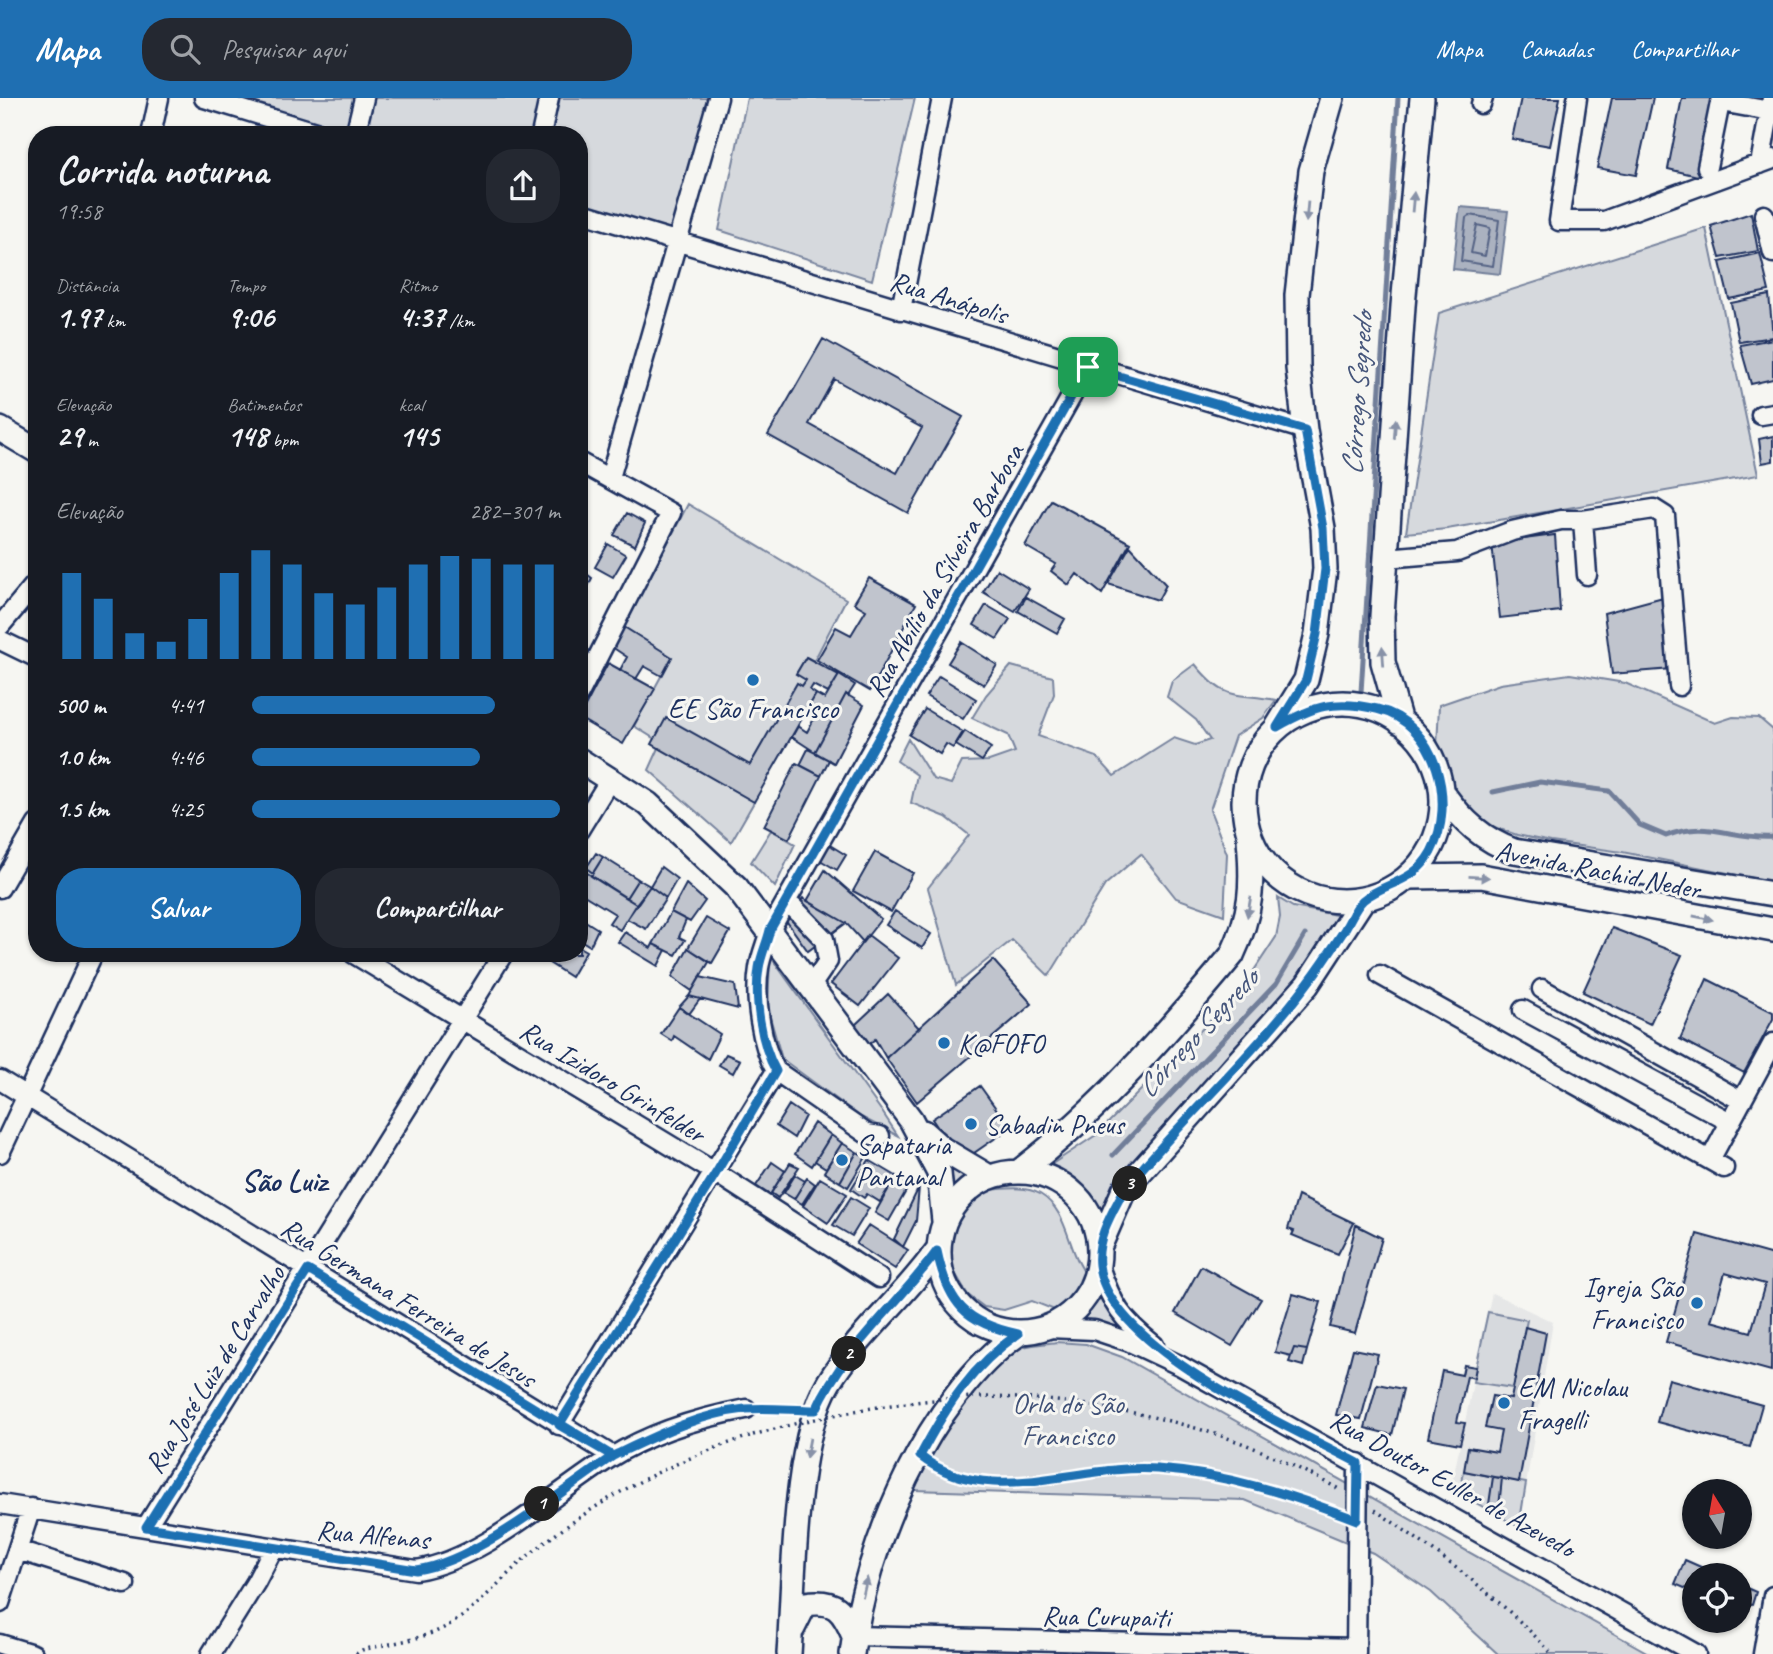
<!DOCTYPE html>
<html lang="pt">
<head>
<meta charset="utf-8">
<style>
	:root { --surface:#171b24; --page:#242831; --text:#f1f3f6; --muted:#9ea1a6; --accent:#1f6fb2 }
	body { margin:0; font-family:Caveat,sans-serif; background:var(--page); color:var(--text); height:100vh; display:flex; flex-direction:column; font-size:26px; white-space:nowrap }
	* { box-sizing:border-box; margin:0 }
	p { font-size:23px; color:var(--muted) }
	.icon { flex:none; width:38px; height:38px; fill:none; stroke:currentColor; stroke-width:2; stroke-linecap:round; stroke-linejoin:round }
	.map { position:relative; flex:1; overflow:hidden }
	.sheet { position:absolute; left:28px; top:28px; width:560px; height:836px; display:flex; flex-direction:column; background:var(--surface); border-radius:28px; box-shadow:0 2px 5px #0004 }
	.sheet>* { flex:none }
	.needle { width:46px; rotate:349deg }
	.tools { position:absolute; left:1682px; top:1381px; display:grid; gap:14px }
	.tools a { display:grid; place-items:center; width:70px; height:70px; border-radius:50%; background:var(--surface); box-shadow:0 2px 5px #0004; font-size:35px }
	.pin { position:absolute; display:grid; place-items:center; width:60px; height:60px; color:#fff; margin:-30px; border-radius:14px; box-shadow:0 4px 10px #0006 }
	.km { position:absolute; width:35px; height:35px; margin:-18px; border-radius:50%; background:#222; color:#fff; font-size:19px; line-height:35px; text-align:center }
	.round { display:grid; place-items:center; flex:none; width:74px; height:74px; border-radius:28px; background:var(--page) }
	.headline { display:flex; align-items:center; justify-content:space-between; height:119px; padding:0 28px }
	h1 { font-size:38px; font-weight:700; line-height:52px }
	.figures { display:grid; grid-template-columns:repeat(3,1fr); gap:10px; height:119px; padding:7px 28px }
	.figures div { display:grid; align-content:center }
	.figures b { font-size:30px; font-weight:700 }
	.figures small { font-size:19px; font-weight:400 }
	.figures p { font-size:19px }
	.chart { height:196px; padding:14px 28px }
	.chart p { display:flex; justify-content:space-between }
	.chart svg { width:100%; height:126px; margin-top:7px; stroke:var(--accent); stroke-width:6 }
	.cta { display:flex; gap:14px; margin-top:auto; padding:14px 28px }
	.cta a { flex:1; height:80px; border-radius:28px; background:var(--accent); color:#fff; font-size:28px; font-weight:700; line-height:80px; text-align:center }
	.cta a+a { background:var(--page); color:var(--text) }
	ul { padding:0 28px; list-style:none; font-size:23px }
	li { display:grid; grid-template-columns:112px 84px 1fr; align-items:center; height:52px }
	li i { height:18px; border-radius:9px; background:var(--accent) }
	header { display:flex; align-items:center; gap:42px; box-sizing:border-box; height:98px; padding:0 35px; background:var(--accent); color:#fff }
	header strong { font-size:33px }
	nav { display:flex; gap:38px; margin-inline-start:auto; font-size:24px }
	.search { width:490px; height:63px; background:var(--page); display:flex; align-items:center; gap:18px; box-sizing:border-box; padding:0 24px; border-radius:28px; color:var(--muted); font-size:26px }
	.map>svg:first-child { display:block }
	.built { fill:#e6e7e7 }
	.green { fill:#d6d9dd; stroke:#78849e; stroke-width:2 }
	.water { fill:#abb2c0; stroke:#717e99; stroke-width:2 }
	.lines { fill:none; stroke-linecap:round; stroke-linejoin:round }
	.shore { stroke:#556385; stroke-width:2 }
	.stream { stroke:#717e99; stroke-width:5 }
	.building { fill:#c0c4cd; stroke:#1b2f5e; stroke-width:2; fill-rule:evenodd }
	.minor-casing { stroke:#1b2f5e; stroke-width:23 }
	.major-casing { stroke:#1b2f5e; stroke-width:28 }
	.path { stroke:#1b2f5e; stroke-width:3.5; stroke-dasharray:2 5; stroke-linecap:butt }
	.minor { stroke:#f6f6f2; stroke-width:18 }
	.major { stroke:#f6f6f2; stroke-width:23 }
	.path-bridge { stroke:#1b2f5e; stroke-width:3.5; stroke-dasharray:2 5; stroke-linecap:butt }
	.oneway { fill:#8892a8 }
	.route-casing { stroke:#fff; stroke-width:14 }
	.route { stroke:#1f6fb2; stroke-width:9 }
	.poi-dot { fill:#1f6fb2; stroke:#f6f6f2; stroke-width:2.5 }
	.labels { text-anchor:middle; stroke-width:6; stroke-linejoin:round; paint-order:stroke }
	.street-label { font-size:28px; fill:#1b2f5e; stroke:#f6f6f2 }
	.poi-label { font-size:28px; fill:#1b2f5e; stroke:#f6f6f2; text-anchor:start }
	.park-label { font-size:28px; fill:#405177; stroke:#f6f6f2 }
	.water-label { font-size:30px; font-style:italic; fill:#46567b; stroke:#f6f6f2 }
	.neighbourhood-label { font-size:30px; font-weight:bold; fill:#1b2f5e; stroke:#f6f6f2 }
</style>
</head>
<body>
<header>
<strong>Mapa</strong>
<div class="search"><svg class="icon" aria-label="search" viewBox="0 0 24 24"><circle cx="10" cy="10" r="6"/><path d="M15 15l6 6"/></svg>Pesquisar aqui</div>
<nav><a>Mapa</a><a>Camadas</a><a>Compartilhar</a></nav>
</header>
<div class="map">
<svg width="1773" height="1556" viewBox="0 0 1773 1556">
	<rect width="100%" height="100%" fill="#f6f6f2"/>
	<filter id="ink" filterUnits="userSpaceOnUse"><feTurbulence type="fractalNoise" baseFrequency=".0143" numOctaves="2"/><feDisplacementMap in="SourceGraphic" scale="14" xChannelSelector="R" yChannelSelector="G"/><feConvolveMatrix kernelMatrix="1 2 1 2 8 2 1 2 1" color-interpolation-filters="sRGB"/></filter>
	<g filter="url(#ink)">
		<!-- built -->
		<path class="built" d="M1492,1195L1553,1224L1519,1429L1451,1390Z"/>
		<!-- green -->
		<path class="green" d="M253,0H718L679,145L579,114V37H337L249,14Z
			M747,0H915L872,182L719,132Z
			M1706,130L1758,377L1447,431L1406,435L1439,215Z
			M688,406L846,501L814,563L806,559L796,576L806,582L802,588L798,586L750,667L667,620L655,641L634,628L671,560L624,529Z
			M1195,566C1226,604 1232,594 1276,602L1263,620L1235,638L1210,712L1227,756L1224,817L1176,800L1141,756L1105,787L1049,878L1012,842L956,887L928,790L969,737L946,719L911,705L917,677L897,663L908,641L933,681L951,686L962,664L989,663L1015,654L1008,637L972,620L986,597L1011,568L1053,579L1054,596L1038,638L1097,659L1114,678L1174,640L1195,647L1210,642L1196,622L1167,599L1172,583Z
			M1570,576L1625,585L1715,625L1733,619L1759,620L1773,632V784L1622,754L1551,744L1517,737L1474,722L1459,709L1437,649L1439,607L1500,586Z
			M659,650L754,704L731,744L649,672Z
			M771,732L795,746L775,789L751,764Z
			M1278,800L1293,809L1347,819C1300,881 1248,936 1196,994C1160,1034 1116,1074 1100,1127C1094,1097 1071,1079 1043,1072L1096,1037L1241,892L1276,839L1280,819Z
			M770,858L883,1015L898,1038L861,1019L782,961L768,912Z
			M939,1053L987,1092C1005,1091 1024,1087 1040,1096C1065,1111 1067,1142 1079,1165C1097,1199 1121,1226 1151,1250L1032,1203L1004,1212L984,1209L968,1197L955,1175L950,1154L958,1122Z
			M1488,1214L1527,1222L1513,1290L1473,1284Z
			M1056,1244L1086,1246L1122,1259L1650,1556H1498L1431,1494L1373,1455L1245,1402L914,1392C937,1345 969,1266 1024,1249C1034,1246 1046,1246 1056,1244Z
			M1464,1373L1526,1385L1519,1429L1460,1396Z"/>
		<!-- water -->
		<path class="water" d="M1460,109L1508,113L1500,176L1453,171Z"/>
		<g class="lines">
			<!-- shore -->
			<path class="shore" d="M1470,117L1499,122L1493,168L1461,163L1466,120Z
				M1477,127L1490,130L1485,158L1471,155Z"/>
			<!-- stream -->
			<path class="stream" d="M1361,594L1398,0
				M1493,694L1540,684L1609,693L1640,727L1666,738C1709,721 1732,742 1773,739
				M1113,1057L1276,886L1305,837"/>
		</g>
		<!-- building -->
		<path class="building" d="M1521,0H1560L1550,48L1512,41Z
			M1612,0H1653L1636,77L1597,70Z
			M1682,0H1718L1702,79L1668,71Z
			M1751,115L1758,153L1720,160L1711,128Z
			M1760,155L1769,193L1729,201L1720,164Z
			M1769,197L1773,239L1739,244L1731,205Z
			M823,241L963,319L908,415L768,337ZM834,281L922,330L897,375L809,326Z
			M1773,241V281L1751,286L1740,247Z
			M1773,338V363L1762,365L1759,341Z
			M1051,402L1130,445L1102,496L1077,476L1069,487L1051,473L1056,466L1025,448Z
			M627,415L645,425L635,448L614,437Z
			M1555,437L1560,513L1500,520L1492,445Z
			M608,446L626,457L613,479L595,469Z
			M1130,448L1166,487L1158,502L1108,486Z
			M579,470L592,480L582,500L579,499Z
			M997,471L1029,491L1015,513L983,494Z
			M869,480L916,506L870,593L817,562L836,529L851,537L866,512L854,505Z
			M1026,499L1065,521L1057,535L1018,513Z
			M1663,499L1672,571L1612,576L1604,515Z
			M986,507L1010,521L997,541L974,527Z
			M624,529L672,559L662,578L644,568L636,581L620,572L627,559L612,549Z
			M961,544L997,567L984,587L948,565Z
			M806,559L839,577L828,595L813,587L810,592L816,596L754,704L652,646L666,620L750,667L797,585L802,588L806,582L796,576Z
			M608,565L655,591L623,646L579,620Z
			M839,577L855,587L848,598L846,596L815,654L792,639L798,628L807,634L818,613L809,608L816,596L825,601Z
			M939,578L976,601L963,621L926,598Z
			M846,596L864,607L834,665L815,654Z
			M925,611L963,634L953,650L946,646L940,656L909,637Z
			M965,633L991,650L982,663L956,647Z
			M808,651L829,662L821,678L800,667Z
			M796,665L821,678L789,741L764,728Z
			M825,744L846,757L837,772L815,759Z
			M875,754L913,775L891,814L853,793Z
			M596,755L603,759L593,775L586,770Z
			M603,759L638,781L626,800L591,778Z
			M661,769L677,781L666,800L650,788Z
			M581,771L636,806L620,832L609,825L615,816L579,794Z
			M825,772L881,821L863,844L846,825L807,803Z
			M638,781L650,788L636,806L626,800Z
			M686,786L705,803L690,824L671,814Z
			M650,788L666,800L646,831L627,821Z
			M803,800L846,825L808,853L785,821Z
			M895,813L931,836L922,850L886,827Z
			M671,814L686,822L679,839L685,842L676,857L653,846Z
			M579,819L598,831L590,848L579,841Z
			M706,820L730,834L712,865L688,850Z
			M1612,830L1682,857L1650,926L1583,894Z
			M625,834L651,850L653,846L666,852L658,868L618,844Z
			M868,837L898,860L860,908L831,886Z
			M579,849L586,853L571,879L535,856H579Z
			M688,850L709,864L692,893L672,879Z
			M993,862L1032,906L917,1004L886,960Z
			M700,879L735,887L738,911L689,898Z
			M1707,881L1773,914V921L1744,975L1680,941Z
			M888,896L919,930L886,960L875,941L868,947L855,927Z
			M689,898L700,901L689,916L679,909Z
			M679,909L720,936L708,961L674,938L672,943L661,936Z
			M726,956L740,962L733,975L719,967Z
			M980,988L1010,1030L971,1057L948,1045L932,1021Z
			M789,1007L805,1018L794,1040L776,1028Z
			M814,1025L831,1037L812,1068L795,1056Z
			M831,1037L842,1045L826,1070L815,1063Z
			M842,1045L857,1054L840,1084L824,1074Z
			M857,1054L866,1059L848,1089L840,1084Z
			M869,1062L896,1078L880,1104L867,1096L864,1100L851,1091Z
			M772,1064L785,1073L770,1097L756,1088Z
			M790,1065L799,1069L778,1100L771,1095Z
			M795,1077L805,1083L794,1101L784,1095Z
			M896,1078L910,1086L889,1123L875,1115Z
			M807,1080L815,1086L802,1106L794,1101Z
			M820,1080L847,1096L828,1125L803,1108Z
			M919,1089L916,1123L903,1149L894,1141Z
			M1298,1098L1354,1125L1338,1156L1292,1137L1294,1133L1288,1131Z
			M851,1099L869,1110L852,1138L833,1127Z
			M869,1127L908,1152L895,1171L856,1146Z
			M1356,1127L1382,1140L1355,1235L1330,1229Z
			M1697,1136L1773,1157L1771,1273L1666,1244ZM1725,1175L1765,1186L1751,1234L1711,1223Z
			M1201,1168L1261,1201L1232,1248L1175,1215Z
			M1293,1196L1321,1204L1307,1252L1294,1250L1291,1258L1275,1254Z
			M1525,1229L1546,1235L1519,1384L1464,1373L1468,1349L1497,1354L1501,1333L1485,1330L1492,1298L1511,1301Z
			M1294,1250L1307,1252L1303,1268L1289,1264Z
			M1353,1251L1378,1256L1361,1321L1336,1317Z
			M1464,1267L1476,1269L1474,1280L1467,1278L1457,1324L1465,1325L1460,1346L1428,1340L1442,1273L1462,1277Z
			M1669,1281L1762,1307L1750,1349L1657,1324Z
			M1377,1286L1403,1291L1392,1337L1365,1330Z
			M1493,1379L1502,1380L1499,1409L1489,1406Z
			M1685,1462L1719,1477H1694V1494L1675,1486Z
			M1740,1487L1756,1494L1752,1507L1740,1511Z"/>
		<g class="lines">
			<defs>
				<path id="minor" d="M204,0L325,37
					M1577,0L1559,123H1604L1773,61
					M1721,4L1770,13
					M1481,6L1483,0
					M151,37L159,0
					M355,37L364,0
					M541,37L549,0
					M1760,66L1772,0
					M1707,69L1721,0
					M579,114L1305,332
					M1764,117L1773,155
					M901,212L942,0
					M1761,317L1773,315
					M579,364L671,415L579,596
					M610,380L718,0
					M1583,422L1654,411L1665,418L1679,588
					M1386,460L1457,454L1512,433L1561,422H1583L1587,477
					M0,528L37,484
					M0,542L37,560
					M579,732L611,680
					M0,790L37,726
					M785,806L794,810L824,841L828,863L811,888
					M354,856L716,1075L879,1180
					M1380,877L1724,1070
					M1542,891L1742,1003
					M1523,912L1730,1024
					M0,982L613,1358
					M880,1038L867,1036L776,973C761,947 754,900 759,870C761,857 767,844 770,832L1088,269
					M0,1055L93,856
					M1711,1060L1773,945
					M1099,1168C1112,1207 1122,1222 1154,1247
					M1049,1230L1094,1232L1130,1244L1179,1267L1696,1556
					M559,1327L776,973
					M0,1406L416,1472C482,1462 553,1396 610,1360C651,1334 699,1320 746,1311
					M146,1429L503,856
					M18,1452L125,1486
					M0,1505L31,1410
					M854,1538L1356,1550
					M0,1546L33,1556
					M211,1556L256,1484L273,1451
					M1356,1556L1358,1365
					M1763,1556L1773,1498"/>
				<path id="major" d="M0,331L37,353
					M1244 704a99 99 0 1 1 198 0a99 99 0 1 1-198 0Z
					M1400,624L1383,564L1382,518L1403,208L1422,0
					M1277,629L1306,582L1317,536L1325,471L1323,430L1305,332L1298,270L1297,197L1311,73L1332,0
					M579,662L648,706L736,789L911,1022L939,1075L944,1123
					M1444,697C1463,723 1483,742 1514,753L1773,796
					M1411,779L1481,778L1773,832
					M923,1034L942,1051L989,1079
					M1020,1073C1100,1012 1168,934 1232,857C1252,815 1253,787 1249,741
					M939 1154a80 80 0 1 1 160 0a80 80 0 1 1-160 0Z
					M1101,1145L1124,1092L1307,887L1362,803
					M793,1530L805,1506C835,1501 843,1512 854,1538
					M789,1556C794,1485 793,1343 829,1284C857,1238 904,1199 937,1153
					M852,1556C865,1448 928,1299 1018,1236"/>
			</defs>
			<!-- minor casing -->
			<use href="#minor" class="minor-casing"/>
			<!-- major casing -->
			<use href="#major" class="major-casing"/>
			<!-- path -->
			<path class="path" d="M980,1299C1066,1299 1157,1315 1239,1344C1274,1357 1308,1375 1341,1392
				M762,1311L797,1312
				M933,1368C1002,1403 1081,1367 1155,1371C1219,1373 1283,1394 1342,1416
				M1375,1412C1438,1455 1500,1499 1552,1556
				M356,1556L362,1552C389,1545 424,1542 449,1527C479,1510 502,1479 529,1457C599,1400 667,1365 753,1337"/>
			<!-- minor -->
			<use href="#minor" class="minor"/>
			<!-- major -->
			<use href="#major" class="major"/>
			<!-- path-bridge -->
			<path class="path-bridge" d="M753,1337C826,1316 898,1303 974,1299"/>
		</g>
		<!-- one-way arrows -->
		<defs><path id="oneway-solid" d="M-6-.8H1V-3.2L6.5 0L1 3.2V.8H-6Z" transform="scale(1.75)"/></defs>
		<g class="oneway">
			<use href="#oneway-solid" transform="translate(1413 104) rotate(-85)"/>
			<use href="#oneway-solid" transform="translate(1307 114) rotate(95)"/>
			<use href="#oneway-solid" transform="translate(1395 331) rotate(-86)"/>
			<use href="#oneway-solid" transform="translate(1383 558) rotate(-94)"/>
			<use href="#oneway-solid" transform="translate(1479 779) rotate(3)"/>
			<use href="#oneway-solid" transform="translate(1249 809) rotate(100)"/>
			<use href="#oneway-solid" transform="translate(1703 820) rotate(11)"/>
			<use href="#oneway-solid" transform="translate(808 1350) rotate(101)"/>
			<use href="#oneway-solid" transform="translate(865 1489) rotate(-77)"/>
		</g>
	</g>
	<g class="lines" filter="url(#ink)">
		<defs>
			<path id="route" d="M1088,269L770,832C767,845 761,857 759,870C754,900 761,947 776,973L716,1075L559,1327L613,1358C560,1394 477,1463 416,1472L146,1429L308,1172L613,1358C655,1338 698,1316 745,1311C768,1309 793,1312 816,1312C844,1250 898,1207 937,1153C948,1206 966,1225 1018,1236C972,1268 946,1309 920,1358C988,1412 1080,1365 1157,1371C1227,1376 1292,1397 1357,1422L1358,1365C1289,1328 1108,1250 1099,1167C1096,1140 1112,1115 1124,1092C1182,1021 1252,959 1307,886C1320,869 1332,851 1343,834C1349,825 1355,809 1363,802C1387,783 1413,786 1431,754C1457,705 1437,625 1377,611C1334,601 1314,608 1277,629L1306,582L1317,536L1325,471L1323,430L1305,332L1088,269"/>
		</defs>
		<!-- route casing -->
		<use href="#route" class="route-casing"/>
		<!-- route -->
		<use href="#route" class="route"/>
	</g>
	<!-- markers -->
	<g class="poi-dot">
		<circle cx="753" cy="582" r="7"/>
		<circle cx="944" cy="945" r="7"/>
		<circle cx="971" cy="1026" r="7"/>
		<circle cx="842" cy="1062" r="7"/>
		<circle cx="1697" cy="1205" r="7"/>
		<circle cx="1504" cy="1305" r="7"/>
	</g>
	<g class="labels">
		<!-- street labels -->
		<g class="street-label">
			<text transform="translate(949 199) rotate(17)" y="10">Rua Anápolis</text>
			<text transform="translate(944 472) rotate(-60)" y="10">Rua Abílio da Silveira Barbosa</text>
			<text transform="translate(1598 771) rotate(11)" y="10">Avenida Rachid Neder</text>
			<text transform="translate(613 983) rotate(31)" y="10">Rua Izidoro Grinfelder</text>
			<text transform="translate(409 1204) rotate(32)" y="10">Rua Germana Ferreira de Jesus</text>
			<text transform="translate(214 1271) rotate(-58)" y="10">Rua José Luiz de Carvalho</text>
			<text transform="translate(1453 1385) rotate(29)" y="10">Rua Doutor Euller de Azevedo</text>
			<text transform="translate(373 1436) rotate(5)" y="10">Rua Alfenas</text>
			<text transform="translate(1106 1518) rotate(1)" y="10">Rua Curupaiti</text>
		</g>
		<!-- poi labels -->
		<g class="poi-label">
			<text x="753" y="620" text-anchor="middle">EE São Francisco</text>
			<text x="958" y="955">K@FOFO</text>
			<text x="985" y="1036">Sabadin Pneus</text>
			<text x="856" y="1056">Sapataria<tspan x="856" dy="32">Pantanal</tspan></text>
			<text x="1683" y="1199" text-anchor="end">Igreja São<tspan x="1683" dy="32">Francisco</tspan></text>
			<text x="1518" y="1299">EM Nicolau<tspan x="1518" dy="32">Fragelli</tspan></text>
		</g>
		<!-- park labels -->
		<g class="park-label">
			<text x="1068" y="1315">Orla do São<tspan x="1068" dy="32">Francisco</tspan></text>
		</g>
		<!-- water labels -->
		<g class="water-label">
			<text transform="translate(1357 296) rotate(-86)" y="10">Córrego Segredo</text>
			<text transform="translate(1197 935) rotate(-47)" y="10">Córrego Segredo</text>
		</g>
		<!-- neighbourhood labels -->
		<g class="neighbourhood-label">
			<text x="284" y="1093">São Luiz</text>
		</g>
	</g>
</svg>
<div class="tools">
<a><svg class="needle" viewBox="-14 -14 28 28"><path d="M0-13l5 13h-10z" fill="#e53935"/><path d="M0 13l5-13h-10z" fill="#9ea1a6"/></svg></a>
<a><svg class="icon" aria-label="locate" viewBox="0 0 24 24"><circle cx="12" cy="12" r="6"/><path d="M12 2v4M12 18v4M2 12h4M18 12h4"/></svg></a>
</div>
<div class="pin" style="left:1088px;top:269px;background:#1e9e55"><svg class="icon" aria-label="arrive" viewBox="0 0 24 24"><path d="M6 21V4h12l-3 4 3 4H6"/></svg></div>
<b class="km" style="left:542px;top:1406px">1</b>
<b class="km" style="left:849px;top:1256px">2</b>
<b class="km" style="left:1130px;top:1086px">3</b>
<section class="sheet">
<div class="headline"><div><h1>Corrida noturna</h1><p>19:58</p></div><a class="round"><svg class="icon" aria-label="share" viewBox="0 0 24 24"><path d="M12 15V3M7 8l5-5 5 5M5 13v7h14v-7"/></svg></a></div>
<div class="figures">
<div><p>Distância</p><b>1.97<small> km</small></b></div>
<div><p>Tempo</p><b>9:06</b></div>
<div><p>Ritmo</p><b>4:37<small> /km</small></b></div>
</div>
<div class="figures">
<div><p>Elevação</p><b>29<small> m</small></b></div>
<div><p>Batimentos</p><b>148<small> bpm</small></b></div>
<div><p>kcal</p><b>145</b></div>
</div>
<div class="chart"><p><span>Elevação</span>282–301 m</p>
<svg viewBox="0 0 160 44" preserveAspectRatio="none"><path d="M5 44V14M15 44V23M25 44V35M35 44V38M45 44V30M55 44V14M65 44V6M75 44V11M85 44V21M95 44V25M105 44V19M115 44V11M125 44V8M135 44V9M145 44V11M155 44V11"/></svg>
</div>
<ul>
<li><b>500 m</b>4:41<i style="width:79%"></i></li>
<li><b>1.0 km</b>4:46<i style="width:74%"></i></li>
<li><b>1.5 km</b>4:25<i style="width:100%"></i></li>
</ul>
<div class="cta"><a>Salvar</a><a>Compartilhar</a></div>
</section>
</div>
</body>
</html>
